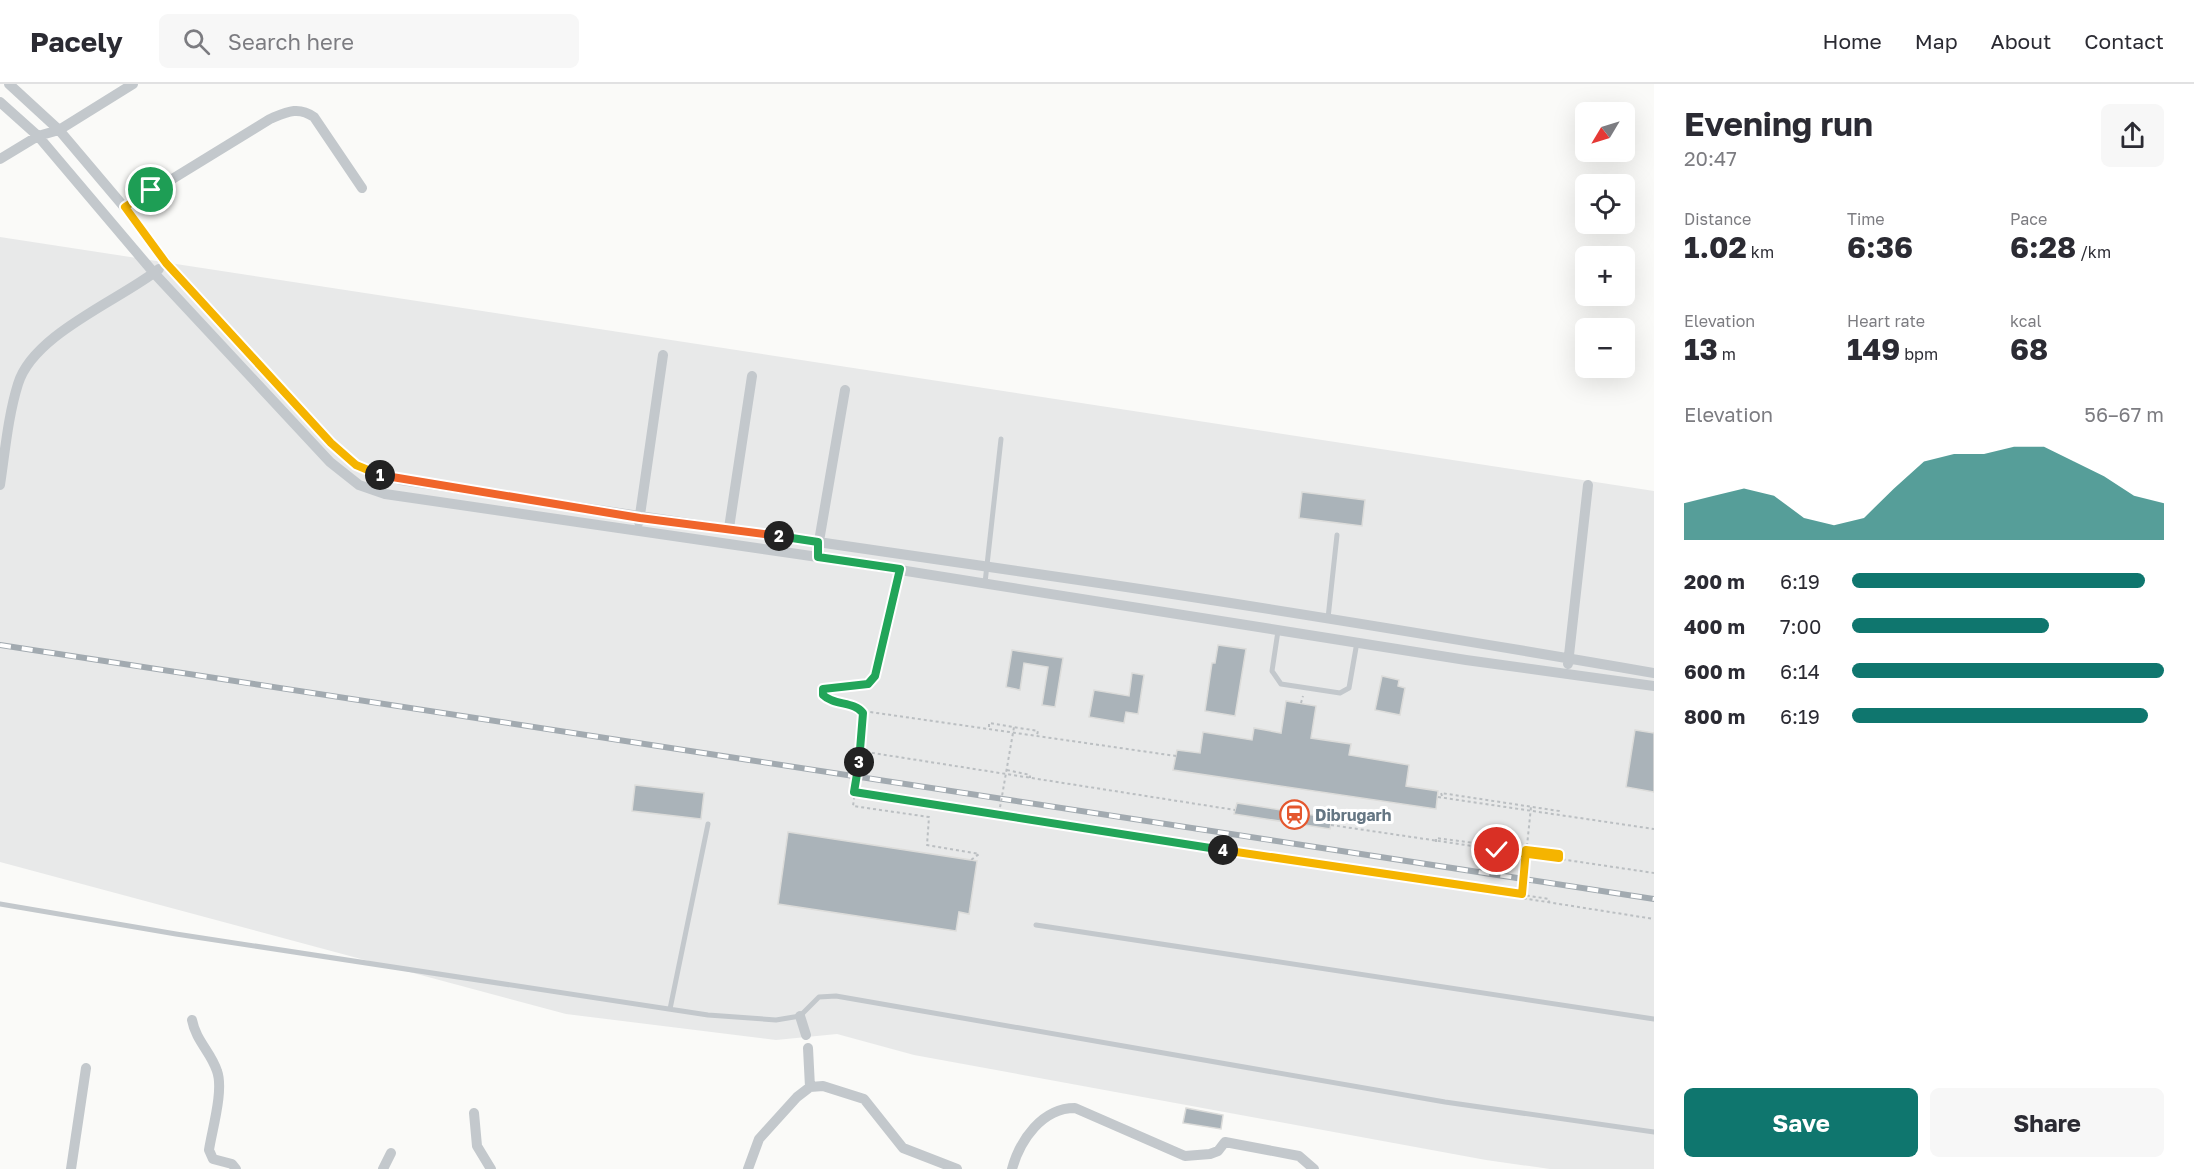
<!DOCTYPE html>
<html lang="en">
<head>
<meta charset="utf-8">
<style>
	:root { --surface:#fff; --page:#f7f7f7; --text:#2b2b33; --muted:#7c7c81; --line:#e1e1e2; --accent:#0f766e }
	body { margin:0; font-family:"Golos Text",sans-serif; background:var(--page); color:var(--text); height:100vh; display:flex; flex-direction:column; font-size:22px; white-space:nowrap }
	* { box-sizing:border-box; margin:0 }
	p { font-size:20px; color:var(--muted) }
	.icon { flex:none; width:33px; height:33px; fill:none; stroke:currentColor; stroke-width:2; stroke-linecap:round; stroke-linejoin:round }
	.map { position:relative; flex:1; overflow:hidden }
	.side { display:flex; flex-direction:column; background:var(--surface); width:540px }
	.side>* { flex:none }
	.needle { width:39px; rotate:232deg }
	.buttons { position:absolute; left:1575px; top:18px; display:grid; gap:12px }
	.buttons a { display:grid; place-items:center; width:60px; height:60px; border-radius:9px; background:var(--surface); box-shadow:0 6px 24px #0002; font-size:30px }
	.pin { position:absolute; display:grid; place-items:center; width:51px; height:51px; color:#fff; margin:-26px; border:3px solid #fff; border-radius:50%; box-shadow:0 2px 6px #0007 }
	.km { position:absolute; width:30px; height:30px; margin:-15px; border-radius:50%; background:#222; color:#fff; font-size:16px; line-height:30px; text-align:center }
	.round { display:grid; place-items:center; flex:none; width:63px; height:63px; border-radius:9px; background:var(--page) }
	.headline { display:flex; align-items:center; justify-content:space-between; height:102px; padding:0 30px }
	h1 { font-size:33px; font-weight:700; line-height:45px }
	.stats { display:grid; grid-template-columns:repeat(3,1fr); gap:9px; height:102px; padding:6px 30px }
	.stats div { display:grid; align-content:center }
	.stats b { font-size:30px; font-weight:700 }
	.stats small { font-size:16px; font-weight:400 }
	.stats p { font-size:16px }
	.chart { height:168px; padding:12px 30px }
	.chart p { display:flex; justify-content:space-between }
	.chart svg { width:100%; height:108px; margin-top:6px; fill:var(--accent); opacity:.7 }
	.action { display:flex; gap:12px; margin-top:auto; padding:12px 30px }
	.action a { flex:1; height:69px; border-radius:9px; background:var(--accent); color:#fff; font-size:24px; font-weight:700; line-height:69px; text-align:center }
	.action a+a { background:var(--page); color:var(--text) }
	ul { padding:0 30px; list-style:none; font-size:20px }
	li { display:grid; grid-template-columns:96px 72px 1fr; align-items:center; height:45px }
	li i { height:15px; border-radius:8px; background:var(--accent) }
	header { display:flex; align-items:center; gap:36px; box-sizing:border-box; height:84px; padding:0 30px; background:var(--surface); border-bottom:2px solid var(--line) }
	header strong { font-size:28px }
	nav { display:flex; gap:33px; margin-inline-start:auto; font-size:21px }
	.search { width:420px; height:54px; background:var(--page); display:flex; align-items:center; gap:15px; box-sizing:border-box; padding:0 21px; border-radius:9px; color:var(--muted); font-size:22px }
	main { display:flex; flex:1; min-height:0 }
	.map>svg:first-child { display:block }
	.built { fill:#e8e9e9 }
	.building { fill:#aab3b9; stroke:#dcdcda; stroke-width:1.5 }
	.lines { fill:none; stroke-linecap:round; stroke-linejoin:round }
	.path { stroke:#bbbfc2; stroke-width:2; stroke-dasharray:3 3; stroke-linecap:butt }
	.service { stroke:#c3c8cc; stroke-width:5 }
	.minor { stroke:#c3c8cc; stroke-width:10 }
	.rail-casing { stroke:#a2aab0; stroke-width:6 }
	.rail { stroke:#fff; stroke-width:4; stroke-dasharray:11; stroke-linecap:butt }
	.path-bridge { stroke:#bbbfc2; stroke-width:2; stroke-dasharray:3 3; stroke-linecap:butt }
	.split-1-casing { stroke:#fff; stroke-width:12 }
	.split-2-casing { stroke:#fff; stroke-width:12 }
	.split-3-casing { stroke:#fff; stroke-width:12 }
	.split-4-casing { stroke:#fff; stroke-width:12 }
	.split-5-casing { stroke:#fff; stroke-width:12 }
	.split-1 { stroke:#f5b400; stroke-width:8 }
	.split-2 { stroke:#f0652b; stroke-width:8 }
	.split-3 { stroke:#22a559; stroke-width:8 }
	.split-4 { stroke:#22a559; stroke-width:8 }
	.split-5 { stroke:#f5b400; stroke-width:8 }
	.labels { text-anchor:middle; stroke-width:6; stroke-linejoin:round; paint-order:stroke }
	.poi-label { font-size:16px; font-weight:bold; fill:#657683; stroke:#fff; text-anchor:start }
</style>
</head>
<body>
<header>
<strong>Pacely</strong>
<div class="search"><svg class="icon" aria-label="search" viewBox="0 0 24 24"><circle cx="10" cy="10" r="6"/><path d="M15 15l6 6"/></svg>Search here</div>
<nav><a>Home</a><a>Map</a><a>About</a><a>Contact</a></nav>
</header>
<main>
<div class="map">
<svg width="1654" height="1085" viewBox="0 0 1654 1085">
	<rect width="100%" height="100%" fill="#fafaf8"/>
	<!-- built -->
	<path class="built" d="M0,153L1654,407V1085H1550L1486,1076L914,971L837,950L776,956L566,930L0,778Z"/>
	<!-- building -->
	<path class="building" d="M1302,408L1365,416L1362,442L1299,434Z
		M1218,561L1246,565L1235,632L1205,627L1212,579H1215Z
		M1012,566L1063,574L1055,623L1042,621L1048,583L1024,579L1020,606L1006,603Z
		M1132,589L1144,591L1138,630L1126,628L1124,639L1089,633L1094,606L1129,612Z
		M1382,592L1399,596L1398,602L1405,604L1400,631L1375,626Z
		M1286,617L1316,622L1311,654L1351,660L1349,671L1409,681L1406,702L1438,707L1436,725L1173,686L1177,666L1200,669L1203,648L1252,656L1254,644L1281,649Z
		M1635,646L1654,649V708L1626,703Z
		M635,701L704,709L701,735L632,727Z
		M1237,719L1332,734L1330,745L1234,730Z
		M788,748L977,777L969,830L959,828L956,847L778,820Z
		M1186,1024L1223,1031L1221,1045L1183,1039Z"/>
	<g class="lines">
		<!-- path -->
		<path class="path" d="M898,497L875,592L868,600L823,605V611C836,625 861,615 865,637L853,722L929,733L927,761L979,770L971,776
			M1301,619L1303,612
			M859,624L870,628L1176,672
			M989,643V639L1038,647L1037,651
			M860,667L1235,726
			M1007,686L1030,691V694
			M854,708L1654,835
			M1442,712L1441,709L1559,727V730
			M1438,713L1654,745
			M998,735L1024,739L1023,735
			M1331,741L1654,789
			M1436,758V754L1559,770V774
			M1439,800L1440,798L1549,815V818"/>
		<!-- service -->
		<path class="service" d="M985,499L1001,355
			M1328,534L1337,451
			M1278,547L1272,587L1281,600L1340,609L1349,604L1357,558
			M0,820L176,850L708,931L776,936L800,932L819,913L836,912L1445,1018L1654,1048
			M1036,841L1654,935
			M670,925L708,740"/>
		<!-- minor -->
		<path class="minor" d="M9,0L59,46L125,124L167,179L331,359L356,381L370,388L401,396C638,433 875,466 1113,501C1294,528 1474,558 1654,589
			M0,18L38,52L154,189L330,378L359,401L385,410L818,473L1466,576L1654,602
			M0,75L38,52L59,46L133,0
			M125,124L270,35C287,28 298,22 314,33L362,104
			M0,401C5,368 8,332 18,300C33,250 120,216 159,185
			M639,438L663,271
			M729,444L752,292
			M818,463L845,306
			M1568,580L1588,401
			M800,932L806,951
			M192,936C196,957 211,968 217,987C224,1006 212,1046 209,1066L213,1075L232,1080L236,1085
			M808,964L810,1003
			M474,1029L477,1062L491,1085
			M71,1085L86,984
			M383,1085L391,1069
			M748,1085L759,1055L797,1013L810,1003L823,1002L864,1015L903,1064L957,1085
			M1012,1085C1020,1056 1042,1024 1075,1024L1185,1072L1210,1070L1218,1067L1225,1058L1299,1072L1314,1085"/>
		<defs>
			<path id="rail" d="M0,561L1654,815"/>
		</defs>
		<!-- rail casing -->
		<use href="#rail" class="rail-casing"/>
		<!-- rail -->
		<use href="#rail" class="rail"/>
		<!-- path-bridge -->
		<path class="path-bridge" d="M998,735L1014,643
			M1522,810L1531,723"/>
	</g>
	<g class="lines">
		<defs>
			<path id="split-1" d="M151,106L125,123L166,179L331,359L356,381L380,391"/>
			<path id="split-2" d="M380,391L640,434L779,452"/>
			<path id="split-3" d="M779,452L818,458V473L900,485L875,592L868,600L823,605V611C834,622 854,617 863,629L859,678"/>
			<path id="split-4" d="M859,678L854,708L1223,766"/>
			<path id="split-5" d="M1223,766L1522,810L1526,766L1559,770V774L1497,766"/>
		</defs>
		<!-- split-1 casing -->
		<use href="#split-1" class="split-1-casing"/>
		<!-- split-2 casing -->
		<use href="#split-2" class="split-2-casing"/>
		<!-- split-3 casing -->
		<use href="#split-3" class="split-3-casing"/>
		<!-- split-4 casing -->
		<use href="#split-4" class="split-4-casing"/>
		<!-- split-5 casing -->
		<use href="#split-5" class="split-5-casing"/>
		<!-- split-1 -->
		<use href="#split-1" class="split-1"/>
		<!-- split-2 -->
		<use href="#split-2" class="split-2"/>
		<!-- split-3 -->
		<use href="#split-3" class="split-3"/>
		<!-- split-4 -->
		<use href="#split-4" class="split-4"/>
		<!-- split-5 -->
		<use href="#split-5" class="split-5"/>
	</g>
	<!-- icons -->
	<defs>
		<symbol id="station-ring" viewBox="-11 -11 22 22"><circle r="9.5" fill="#fff" stroke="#e4572e" stroke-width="1.5"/><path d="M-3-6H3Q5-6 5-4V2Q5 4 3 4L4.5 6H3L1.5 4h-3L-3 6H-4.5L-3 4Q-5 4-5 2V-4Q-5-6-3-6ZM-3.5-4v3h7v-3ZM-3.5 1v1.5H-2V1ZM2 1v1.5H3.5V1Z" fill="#e4572e"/></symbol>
	</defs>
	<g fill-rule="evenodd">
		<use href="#station-ring" x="1278" y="714" width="33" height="33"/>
	</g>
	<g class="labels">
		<!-- poi labels -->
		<g class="poi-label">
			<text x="1315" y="737">Dibrugarh</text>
		</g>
	</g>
</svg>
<div class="buttons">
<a><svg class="needle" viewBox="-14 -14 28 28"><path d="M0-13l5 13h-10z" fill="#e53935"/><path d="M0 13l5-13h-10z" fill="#7c7c81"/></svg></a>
<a><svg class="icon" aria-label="locate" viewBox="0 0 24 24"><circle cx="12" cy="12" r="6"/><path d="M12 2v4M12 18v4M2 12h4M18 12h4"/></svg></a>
<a>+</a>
<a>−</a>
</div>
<div class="pin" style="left:151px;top:106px;background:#1e9e55"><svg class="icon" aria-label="arrive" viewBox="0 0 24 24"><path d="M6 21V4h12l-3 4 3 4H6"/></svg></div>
<div class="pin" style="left:1497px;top:766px;background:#d93025"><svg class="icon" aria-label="check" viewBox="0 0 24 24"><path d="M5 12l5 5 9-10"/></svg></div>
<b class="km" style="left:380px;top:391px">1</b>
<b class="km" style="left:779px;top:452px">2</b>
<b class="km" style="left:859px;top:678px">3</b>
<b class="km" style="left:1223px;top:766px">4</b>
</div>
<section class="side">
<div class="headline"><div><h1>Evening run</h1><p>20:47</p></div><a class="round"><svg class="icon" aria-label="share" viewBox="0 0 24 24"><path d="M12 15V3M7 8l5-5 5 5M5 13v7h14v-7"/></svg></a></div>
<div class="stats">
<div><p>Distance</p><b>1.02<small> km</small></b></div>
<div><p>Time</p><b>6:36</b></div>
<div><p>Pace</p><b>6:28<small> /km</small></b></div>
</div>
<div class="stats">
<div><p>Elevation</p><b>13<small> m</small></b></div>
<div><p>Heart rate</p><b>149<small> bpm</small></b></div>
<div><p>kcal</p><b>68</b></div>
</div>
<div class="chart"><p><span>Elevation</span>56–67 m</p>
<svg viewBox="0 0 160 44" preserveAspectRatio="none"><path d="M0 44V29L10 26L20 23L30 26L40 35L50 38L60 35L70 23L80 12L90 9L100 9L110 6L120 6L130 12L140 18L150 26L160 29V44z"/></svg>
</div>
<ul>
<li><b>200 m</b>6:19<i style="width:94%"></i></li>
<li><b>400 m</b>7:00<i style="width:63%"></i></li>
<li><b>600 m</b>6:14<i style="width:100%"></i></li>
<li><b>800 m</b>6:19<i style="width:95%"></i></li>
</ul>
<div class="action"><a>Save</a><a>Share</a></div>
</section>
</main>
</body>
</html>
